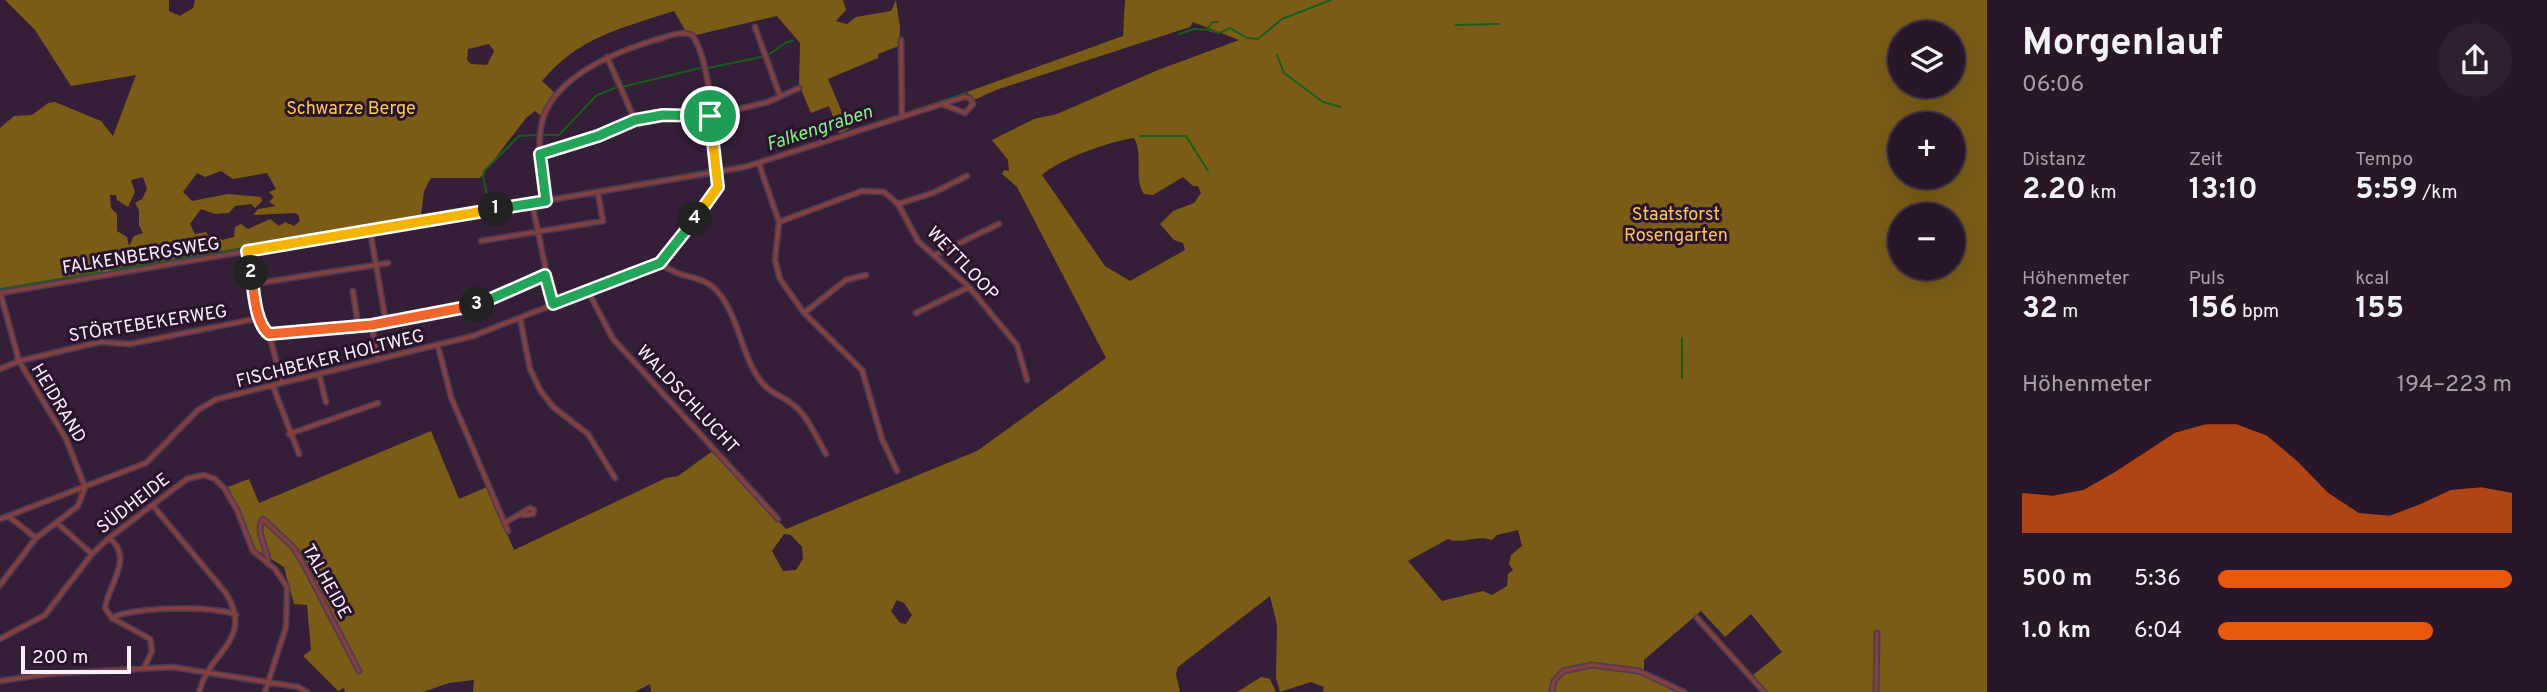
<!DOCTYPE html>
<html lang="de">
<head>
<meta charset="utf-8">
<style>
	:root { --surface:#281629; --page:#301f31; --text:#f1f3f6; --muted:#a59fa8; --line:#443546; --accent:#ea580c }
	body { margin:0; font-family:Overpass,sans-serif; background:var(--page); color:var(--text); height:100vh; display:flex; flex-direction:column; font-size:26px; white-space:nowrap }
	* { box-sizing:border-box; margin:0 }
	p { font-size:23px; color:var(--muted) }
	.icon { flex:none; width:38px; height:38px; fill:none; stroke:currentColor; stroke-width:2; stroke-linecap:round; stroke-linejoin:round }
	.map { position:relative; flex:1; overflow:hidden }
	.drawer { display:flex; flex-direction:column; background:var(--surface); width:560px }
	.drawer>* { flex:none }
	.controls { position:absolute; left:1888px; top:21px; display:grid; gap:14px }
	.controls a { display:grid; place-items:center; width:77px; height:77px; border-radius:50%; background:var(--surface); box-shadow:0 7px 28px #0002,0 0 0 2px var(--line); font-size:35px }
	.scale { position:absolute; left:21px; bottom:18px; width:110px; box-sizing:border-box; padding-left:7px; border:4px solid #fcf0fd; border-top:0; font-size:19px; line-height:24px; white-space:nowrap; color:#fcf0fd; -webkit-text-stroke:5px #2a142d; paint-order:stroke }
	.pin { position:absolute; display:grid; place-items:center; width:60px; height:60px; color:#fff; margin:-30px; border:4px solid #fff; border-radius:50%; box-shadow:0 2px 7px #0007 }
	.km { position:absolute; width:35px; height:35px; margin:-18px; border-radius:50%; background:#222; color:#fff; font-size:19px; line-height:35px; text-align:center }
	.round { display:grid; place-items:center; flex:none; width:74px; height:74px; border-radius:37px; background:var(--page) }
	.overview { display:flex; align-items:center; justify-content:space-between; height:119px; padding:0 35px }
	h1 { font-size:38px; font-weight:700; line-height:52px }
	.stats { display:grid; grid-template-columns:repeat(3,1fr); gap:10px; height:119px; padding:7px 35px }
	.stats div { display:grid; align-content:center }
	.stats b { font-size:30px; font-weight:700 }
	.stats small { font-size:19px; font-weight:400 }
	.stats p { font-size:19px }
	.chart { height:196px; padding:14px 35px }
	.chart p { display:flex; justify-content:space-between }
	.chart svg { width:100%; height:126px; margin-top:7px; fill:var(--accent); opacity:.7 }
	ul { padding:0 35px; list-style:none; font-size:23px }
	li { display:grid; grid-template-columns:112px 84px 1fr; align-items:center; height:52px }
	li i { height:18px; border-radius:9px; background:var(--accent) }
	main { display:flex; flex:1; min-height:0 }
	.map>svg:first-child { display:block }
	.forest { fill:#7a5c17; fill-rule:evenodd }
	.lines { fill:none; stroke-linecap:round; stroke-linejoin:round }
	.stream { stroke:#185e1b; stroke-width:2 }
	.minor-casing { stroke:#513b53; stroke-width:7 }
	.minor { stroke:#85403e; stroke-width:3.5 }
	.split-1-casing { stroke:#fff; stroke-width:14 }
	.split-2-casing { stroke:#fff; stroke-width:14 }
	.split-3-casing { stroke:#fff; stroke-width:14 }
	.split-4-casing { stroke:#fff; stroke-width:14 }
	.split-5-casing { stroke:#fff; stroke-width:14 }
	.split-1 { stroke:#22a559; stroke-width:9 }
	.split-2 { stroke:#f5b400; stroke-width:9 }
	.split-3 { stroke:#f0652b; stroke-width:9 }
	.split-4 { stroke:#22a559; stroke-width:9 }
	.split-5 { stroke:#f5b400; stroke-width:9 }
	.labels { text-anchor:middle; stroke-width:6; stroke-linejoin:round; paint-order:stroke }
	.park-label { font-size:18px; fill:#fec751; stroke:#2a142d }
	.street-label { font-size:18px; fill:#fcf0fd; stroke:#2a142d }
	.water-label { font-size:19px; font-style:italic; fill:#82f180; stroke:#2a142d }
</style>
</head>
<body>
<main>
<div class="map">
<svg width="1987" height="692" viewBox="0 0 1987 692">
	<rect width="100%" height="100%" fill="#351e37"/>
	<!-- forest -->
	<path class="forest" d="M5,0H169V11L180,16L193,8L195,0H843L846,10L836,21L847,24L856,17L891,11L896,0L900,28L899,46L878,54V58L828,79L849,129L839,133L829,106L811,113L799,85L800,43L777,16L696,35L685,30L674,11C622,28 578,37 542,81L557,95L541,116L535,111L526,118L480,178H431L424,191L421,216L405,220V222L192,259L191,256L183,257V261L0,291V128L14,116L32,115L48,103L55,102L101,121L113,136L136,75L71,86L35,30ZM489,44L494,51L487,65L471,64L467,60L468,49ZM221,171L233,179L267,173L276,189L269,192L274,197L269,202L276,206L258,209L253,215L294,213L298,214L300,221L294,226L285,222L279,226L270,219L248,229L241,224L235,227L234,237L222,240L219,236L210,238L206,232L195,234L190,224L201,209L215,214L229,213L235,206L251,204L255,208L262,201L261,197L228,194L192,201L183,192L197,173L205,177ZM143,177L147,189L142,199L135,203L139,210V225L143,233L134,236L129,246L127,237L117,231V214L111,208L110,195H116L117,200L128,207L135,192L131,180Z
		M1125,0H1987V692H1768L1753,675L1782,652L1751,614L1725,637L1701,611L1644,660V672L1681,692H1323L1324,687L1311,682L1280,692L1276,678L1277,625L1270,596L1178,667L1176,674L1180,692H651L650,684L635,692H473L474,680L449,683L423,692H345L344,688L338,691L303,656L311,650L307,605L294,604L284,567L255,549L228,487L249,479L259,503L431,431L459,499L487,487L514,550L666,478L678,476L714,450L786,529L977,451L1106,358L1017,187L1002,174L1004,170L1009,171L1008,160L992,140L1034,119L1057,114L1158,70L1239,40L1193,22L1190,27L996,90L974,100L967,92L1123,36ZM1900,33H1953V86H1900ZM1900,124H1953V177H1900ZM1134,138C1144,155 1133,178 1144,194L1153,195L1183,177L1193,186H1198L1201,193L1194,203L1173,211L1160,224L1174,240L1183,243L1185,250L1130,281L1105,266L1042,175C1059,159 1111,141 1134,138ZM1900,215H1953V268H1900ZM1518,530L1522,546L1511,555L1509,564L1513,570L1508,574L1507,586L1492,595L1483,591L1442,601L1408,561L1448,539C1461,545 1478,534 1492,540L1497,535ZM784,534L791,535L802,547L803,559L796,570L783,571L772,551ZM897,600L904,603L912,615L906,624L900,623L891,611Z
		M1261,677L1270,679L1276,692H1237Z"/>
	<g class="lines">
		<!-- stream -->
		<path class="stream" d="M1456,25L1499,24
			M1208,30L1219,33L1230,28L1247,38L1258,39L1282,19L1331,0
			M1179,34L1194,29L1207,30L1212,22H1218
			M768,55L787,42L793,41
			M1277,55L1284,73L1323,102L1341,107
			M708,68L766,56
			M622,87L700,68
			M909,112L966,93
			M850,132L895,116
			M542,135H559L597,95L615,88
			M1140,136H1186L1208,171
			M724,168L740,165
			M554,197L710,170
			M489,203L483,177L484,171L519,136L536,135
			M420,219L540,199
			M257,245L404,221
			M111,270L256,246
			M0,289L102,272
			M1682,338V378"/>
		<defs>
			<path id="minor" d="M755,27L780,96
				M901,40L902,117
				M607,57L635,120
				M540,154L598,136L635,120L663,115L710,116L768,102L799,88
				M759,164L779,222L775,260L780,279L804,313L862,370L882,439L897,471
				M532,203L553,304
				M898,204L933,193L967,176
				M779,222L862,191L884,192L898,204L918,241L969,287L1017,345L1027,380
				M370,230L386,323
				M481,241L603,221L598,193
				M247,252C251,271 254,323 269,334L282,383
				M935,255L999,224
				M660,263C679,279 700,275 713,287C734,306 739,340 751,365C767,399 782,391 801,412C811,424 818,440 826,454
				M253,284L388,263
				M353,291L358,326
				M588,291L613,339L778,519
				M0,293L745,167L964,97L970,98L973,104L965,113L942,104
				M804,313L846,280L866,275
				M916,313L969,287
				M520,318L530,369L540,390L553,407L588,434L615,478
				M372,325L377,359
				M269,334L372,325L476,305L545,275
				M438,346L451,397L508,531
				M0,369L19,361L100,342L130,344L260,318
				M319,374L326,402
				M273,386L299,454
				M289,434L378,403
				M154,507L225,592C256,639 209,651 199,692
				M8,516L36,538
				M0,519L146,463L198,410L217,399L473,336L660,263L718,187C715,152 712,60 692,35C680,30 667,37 655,40C616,52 556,76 543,119C535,145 543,175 546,201
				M57,523L92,554
				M505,523L530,508L534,510L533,514L523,515
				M109,538C135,557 108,585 105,608L112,618L150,639L152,651L144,668
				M268,564C269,548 254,534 263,519L293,547L303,563L359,671
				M0,585L36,538L78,506L85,487L66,439L19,361L0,292
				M112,618C129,607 218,605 236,615
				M1697,618L1764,692
				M0,639L45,615L92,554L109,538L187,479L204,475L215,479L224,488L237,510L253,551L275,569L287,587L286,627L265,692
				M0,681L47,674L172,667L298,687L307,692
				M1552,692L1554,681L1563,671L1592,665L1639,671L1684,692
				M1876,692L1877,633"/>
		</defs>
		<!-- minor casing -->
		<use href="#minor" class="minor-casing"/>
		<!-- minor -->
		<use href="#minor" class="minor"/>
	</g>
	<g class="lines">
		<defs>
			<path id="split-1" d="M496,209L546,201L540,154L598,136L635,120L663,115L710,116"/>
			<path id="split-2" d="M251,273L247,251L496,209"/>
			<path id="split-3" d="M251,273C254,291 255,323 269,334L372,325L477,305"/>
			<path id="split-4" d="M477,305L545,275L553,304L660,263L695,219"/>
			<path id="split-5" d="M695,219L718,187L710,116"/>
		</defs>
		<!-- split-1 casing -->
		<use href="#split-1" class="split-1-casing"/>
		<!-- split-2 casing -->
		<use href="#split-2" class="split-2-casing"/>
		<!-- split-3 casing -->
		<use href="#split-3" class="split-3-casing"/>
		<!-- split-4 casing -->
		<use href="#split-4" class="split-4-casing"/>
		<!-- split-5 casing -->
		<use href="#split-5" class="split-5-casing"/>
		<!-- split-1 -->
		<use href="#split-1" class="split-1"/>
		<!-- split-2 -->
		<use href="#split-2" class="split-2"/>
		<!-- split-3 -->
		<use href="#split-3" class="split-3"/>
		<!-- split-4 -->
		<use href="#split-4" class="split-4"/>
		<!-- split-5 -->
		<use href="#split-5" class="split-5"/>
	</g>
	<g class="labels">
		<!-- park labels -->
		<g class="park-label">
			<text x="351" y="114">Schwarze Berge</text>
			<text x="1676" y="220">Staatsforst<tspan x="1676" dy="21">Rosengarten</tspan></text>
		</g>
		<!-- street labels -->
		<g class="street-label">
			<text transform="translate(141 255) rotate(-9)" y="6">FALKENBERGSWEG</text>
			<text transform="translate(963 263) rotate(46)" y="6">WETTLOOP</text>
			<text transform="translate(148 323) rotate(-9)" y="6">STÖRTEBEKERWEG</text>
			<text transform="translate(330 358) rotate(-14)" y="6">FISCHBEKER HOLTWEG</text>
			<text transform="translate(688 399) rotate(47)" y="6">WALDSCHLUCHT</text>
			<text transform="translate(59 403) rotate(59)" y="6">HEIDRAND</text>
			<text transform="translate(133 503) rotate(-38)" y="6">SÜDHEIDE</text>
			<text transform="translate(327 581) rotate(61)" y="6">TALHEIDE</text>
		</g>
		<!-- water labels -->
		<g class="water-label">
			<text transform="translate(819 127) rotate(-18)" y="7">Falkengraben</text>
		</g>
	</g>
</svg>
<div class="controls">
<a><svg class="icon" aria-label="layers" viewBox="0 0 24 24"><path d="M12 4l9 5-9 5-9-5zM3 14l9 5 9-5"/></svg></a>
<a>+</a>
<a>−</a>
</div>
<div class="scale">200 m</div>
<div class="pin" style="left:710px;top:116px;background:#1e9e55"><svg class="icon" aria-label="arrive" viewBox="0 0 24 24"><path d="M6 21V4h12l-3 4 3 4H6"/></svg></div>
<b class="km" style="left:496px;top:209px">1</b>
<b class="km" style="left:251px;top:273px">2</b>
<b class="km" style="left:477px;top:305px">3</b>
<b class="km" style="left:695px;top:219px">4</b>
</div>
<section class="drawer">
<div class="overview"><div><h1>Morgenlauf</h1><p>06:06</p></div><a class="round"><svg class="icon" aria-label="share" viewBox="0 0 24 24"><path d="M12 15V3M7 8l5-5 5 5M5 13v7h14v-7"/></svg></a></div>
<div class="stats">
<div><p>Distanz</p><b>2.20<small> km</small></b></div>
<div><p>Zeit</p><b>13:10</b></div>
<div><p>Tempo</p><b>5:59<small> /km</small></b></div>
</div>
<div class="stats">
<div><p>Höhenmeter</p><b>32<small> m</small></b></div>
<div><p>Puls</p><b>156<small> bpm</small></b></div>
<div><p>kcal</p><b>155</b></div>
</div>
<div class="chart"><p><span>Höhenmeter</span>194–223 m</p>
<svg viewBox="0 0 160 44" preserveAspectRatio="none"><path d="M0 44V30L10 31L20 29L30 23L40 16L50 9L60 6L70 6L80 10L90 19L100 30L110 37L120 38L130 34L140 29L150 28L160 30V44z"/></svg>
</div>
<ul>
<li><b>500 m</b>5:36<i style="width:100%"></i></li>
<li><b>1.0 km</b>6:04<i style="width:73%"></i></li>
</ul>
</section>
</main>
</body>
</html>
